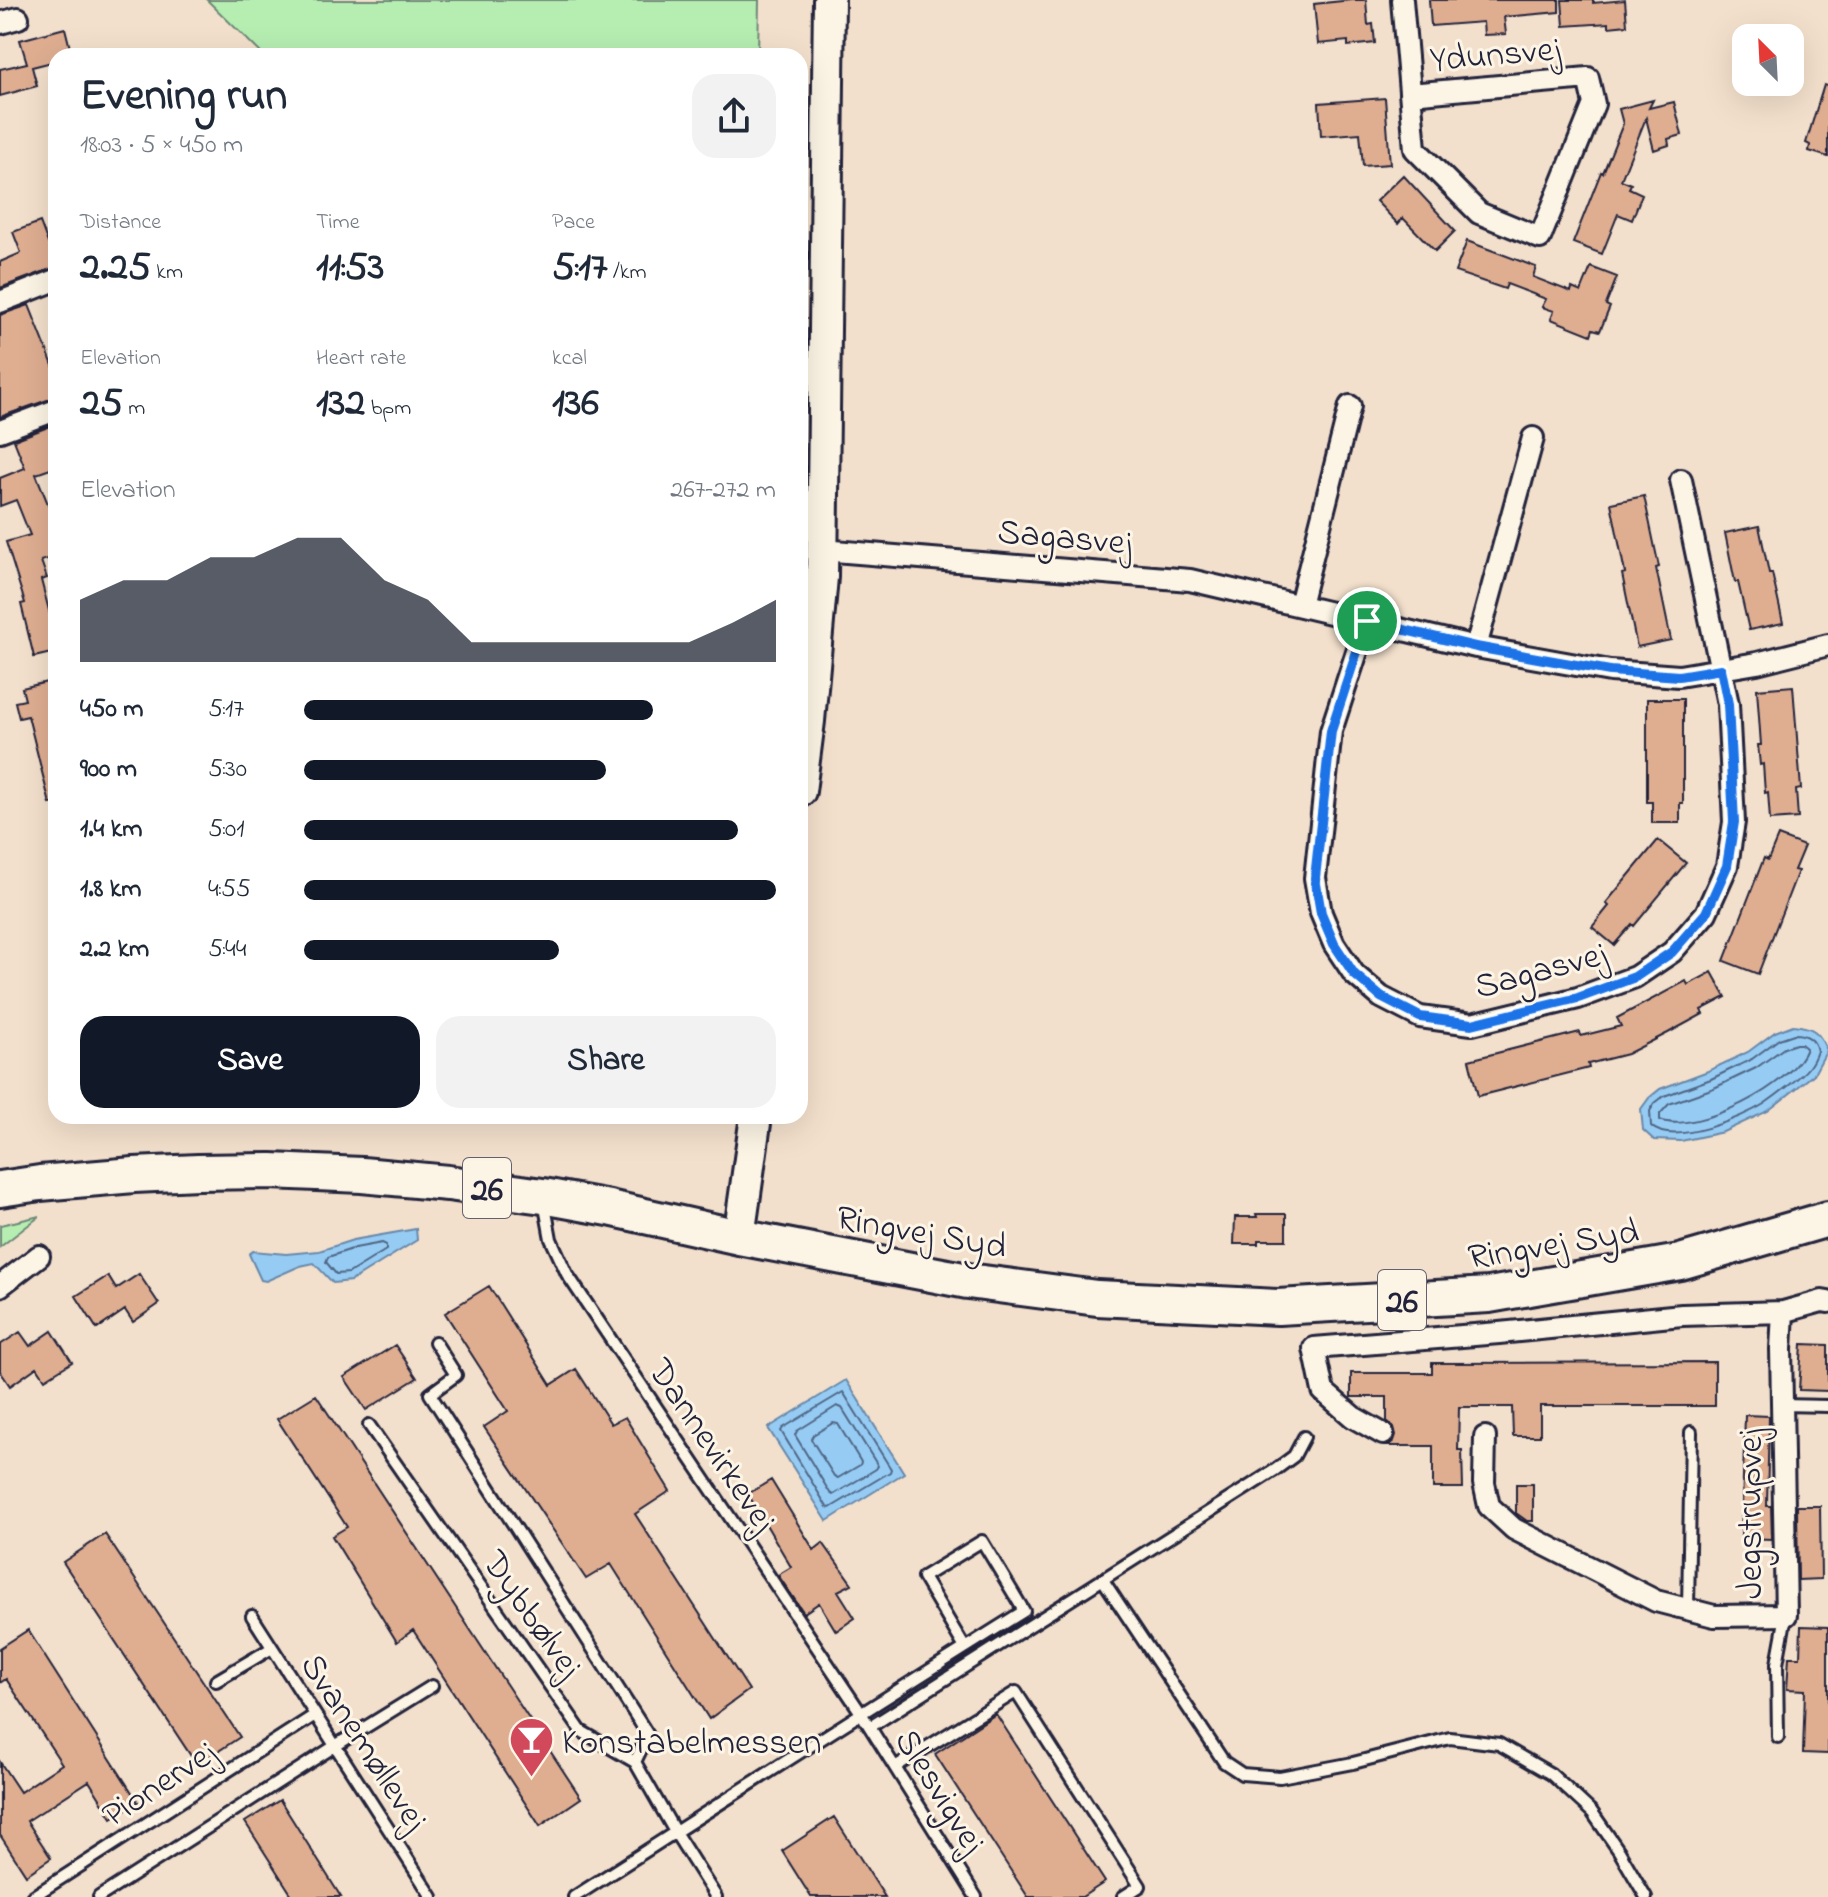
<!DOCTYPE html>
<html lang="en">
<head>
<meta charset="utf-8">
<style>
	:root { --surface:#fff; --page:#f2f2f3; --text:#1f2937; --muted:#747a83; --accent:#111827 }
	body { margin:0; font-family:"Indie Flower",sans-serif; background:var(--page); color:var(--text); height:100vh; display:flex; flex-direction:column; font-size:30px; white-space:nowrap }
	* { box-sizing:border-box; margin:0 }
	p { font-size:26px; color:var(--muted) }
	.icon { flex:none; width:44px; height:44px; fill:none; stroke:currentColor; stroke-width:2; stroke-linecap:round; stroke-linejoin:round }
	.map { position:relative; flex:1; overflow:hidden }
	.side { position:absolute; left:48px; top:48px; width:760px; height:1076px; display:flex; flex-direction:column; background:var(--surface); border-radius:24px; box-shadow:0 8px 32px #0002 }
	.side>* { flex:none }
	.needle { width:52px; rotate:336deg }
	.buttons { position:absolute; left:1732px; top:24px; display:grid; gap:16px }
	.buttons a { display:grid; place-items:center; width:72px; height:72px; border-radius:16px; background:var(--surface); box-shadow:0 8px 32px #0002; font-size:40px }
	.pin { position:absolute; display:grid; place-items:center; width:68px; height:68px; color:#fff; margin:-34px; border:4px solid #fff; border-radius:50%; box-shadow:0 2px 8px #0007 }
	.round { display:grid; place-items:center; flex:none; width:84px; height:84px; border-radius:24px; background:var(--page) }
	.headline { display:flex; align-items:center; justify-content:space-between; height:136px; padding:0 32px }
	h1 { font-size:44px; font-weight:800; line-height:60px }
	.metrics { display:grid; grid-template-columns:repeat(3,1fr); gap:12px; height:136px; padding:8px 32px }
	.metrics div { display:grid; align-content:center }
	.metrics b { font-size:40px; font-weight:800 }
	.metrics small { font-size:22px; font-weight:400 }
	.metrics p { font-size:22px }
	.chart { height:224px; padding:16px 32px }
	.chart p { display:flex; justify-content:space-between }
	.chart svg { width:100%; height:144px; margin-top:8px; fill:var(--accent); opacity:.7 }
	.primary-button { display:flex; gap:16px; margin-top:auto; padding:16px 32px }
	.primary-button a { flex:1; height:92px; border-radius:24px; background:var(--accent); color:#fff; font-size:32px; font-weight:800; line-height:92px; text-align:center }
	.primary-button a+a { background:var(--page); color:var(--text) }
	ul { padding:0 32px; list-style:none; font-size:26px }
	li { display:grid; grid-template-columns:128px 96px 1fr; align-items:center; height:60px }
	li i { height:20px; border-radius:10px; background:var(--accent) }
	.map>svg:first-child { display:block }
	.green { fill:#b6eeb2; stroke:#6c8876; stroke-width:2 }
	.water { fill:#96ccf4; stroke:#6888aa; stroke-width:2 }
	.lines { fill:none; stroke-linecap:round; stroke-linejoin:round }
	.shore { stroke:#506685; stroke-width:2 }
	.building { fill:#dfae91; stroke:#22223b; stroke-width:2 }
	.lane-casing { stroke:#22223b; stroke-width:16 }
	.street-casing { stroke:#22223b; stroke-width:26 }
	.secondary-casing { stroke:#22223b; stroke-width:36 }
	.primary-casing { stroke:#22223b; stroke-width:40 }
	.lane { stroke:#fcf5e5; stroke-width:10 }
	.street { stroke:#fcf5e5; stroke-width:20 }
	.secondary { stroke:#fcf5e5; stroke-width:30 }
	.primary { stroke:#fcf5e5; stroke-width:34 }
	.route-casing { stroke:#fff; stroke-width:16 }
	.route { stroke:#1a73e8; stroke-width:10 }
	.labels { text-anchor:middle; stroke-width:6; stroke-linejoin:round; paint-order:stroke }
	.shield { fill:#fcf5e5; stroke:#63616e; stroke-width:2 }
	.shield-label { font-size:34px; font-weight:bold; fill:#22223b }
	.street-label { font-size:36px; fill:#22223b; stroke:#fcf5e5 }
	.poi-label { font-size:36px; fill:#22223b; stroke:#fcf5e5; text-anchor:start }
</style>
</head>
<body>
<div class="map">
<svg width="1828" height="1897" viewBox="0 0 1828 1897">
	<rect width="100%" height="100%" fill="#f3e0cc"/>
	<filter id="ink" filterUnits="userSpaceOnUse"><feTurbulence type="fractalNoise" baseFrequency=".0125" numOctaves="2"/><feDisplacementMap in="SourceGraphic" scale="16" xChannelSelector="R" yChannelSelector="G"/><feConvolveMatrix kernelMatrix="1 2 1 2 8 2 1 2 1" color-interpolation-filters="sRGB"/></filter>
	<g filter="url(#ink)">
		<!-- green -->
		<path class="green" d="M207,0H759L758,56H264Z
			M40,1216L0,1247V1225Z"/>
		<!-- water -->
		<path class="water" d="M1793,1025C1814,1027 1819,1032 1827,1050L1814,1074L1768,1111L1723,1132L1681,1141L1654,1140L1643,1130L1641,1109L1649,1098L1660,1089L1708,1071L1748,1052L1775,1032Z
			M416,1229L417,1240L351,1281L333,1283L314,1263L300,1266L266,1281L261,1280L249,1254L253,1251L286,1254L319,1251L353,1240Z
			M846,1380L904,1473L827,1521L768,1428Z"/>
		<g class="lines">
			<!-- shore -->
			<path class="shore" d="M1794,1034C1806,1034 1815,1038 1817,1051C1815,1057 1812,1063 1808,1068C1801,1077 1774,1097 1764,1104C1741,1118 1673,1147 1651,1126L1650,1111L1655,1103L1664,1096L1711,1079L1752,1059L1779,1039Z
				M1796,1044H1801L1806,1048C1795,1084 1696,1135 1660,1120V1114L1669,1104L1714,1088L1756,1068L1784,1048Z
				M382,1243L386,1245V1250L349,1273L336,1274L326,1262L328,1257L355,1248Z
				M843,1392L891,1469L890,1472L830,1508L827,1507L781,1431L783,1428Z
				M837,1406L842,1408L878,1466L876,1469L833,1495L830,1493L795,1435L797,1431Z
				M833,1423L838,1424L861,1462L860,1465L838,1478L834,1476L811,1439L813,1435Z"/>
		</g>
		<!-- building -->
		<path class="building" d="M1352,0H1366L1368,25L1373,24L1375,43L1348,46V41L1318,44L1314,4Z
			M1429,0H1559V12L1504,17L1506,34L1484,35L1483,22L1431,26Z
			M1562,0H1593V3L1625,0L1627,25L1609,27V23L1564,26Z
			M65,28L72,56H56V61L32,67L37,86L0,96V69L27,63L20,40Z
			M1824,85L1828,86V157L1809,151L1810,145L1806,143Z
			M1385,98L1390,164L1363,166L1360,133L1321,136L1319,103Z
			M1653,100L1649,108L1674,102L1682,135L1668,139L1669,145L1654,150L1646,118L1621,180L1631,184L1629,188L1642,194L1632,220L1618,214L1602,254L1573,243L1601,172L1603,173L1623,124L1619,109Z
			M1403,175L1455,231L1435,251L1403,218L1398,224L1376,201Z
			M40,222L48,243L56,240V267L0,288V262L21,253L13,232Z
			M1467,241L1536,267L1533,277L1571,292L1572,288L1581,292L1591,267L1617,277L1606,305L1610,307L1600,331L1593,329L1591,335L1551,319L1554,311L1542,307L1546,299L1507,284L1505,289L1455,272Z
			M29,305L56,373V397L0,417V315Z
			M56,424V467L36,474L56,524V556L41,561L47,578L41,580L56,637V652L34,657L21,604L25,603L6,542L30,535L16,500L0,506V478L25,468L14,440Z
			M1644,496L1659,567L1656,568L1671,640L1637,647L1622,574L1625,573L1611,503Z
			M1759,526L1769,573H1772L1783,623L1749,630L1738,582H1735L1725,533Z
			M47,682L49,691L56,690V803L50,804L28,716L19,718L15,702L25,700L22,688Z
			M1793,686L1801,789L1796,790L1798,818L1770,820L1768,792L1765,793L1763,764L1760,765L1758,745H1761L1757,689Z
			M1647,699H1683V803H1680V823H1652V802H1647Z
			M1778,836L1804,846L1794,870L1798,871L1758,974L1724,961L1764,858L1768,860Z
			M1658,840L1686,863L1634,926L1632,924L1614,945L1592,927L1609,906L1606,903Z
			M1712,972L1726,997L1701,1010L1703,1014L1668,1033L1627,1054L1588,1064L1589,1068L1478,1096L1469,1060L1580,1032L1581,1036L1621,1026L1617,1018L1686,981L1688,985Z
			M1256,1214H1286V1240H1258V1244H1234L1235,1217H1257Z
			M139,1274L159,1304L133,1322L125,1310L97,1329L76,1296L108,1276L116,1289Z
			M489,1286L551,1385L576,1369L611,1424L625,1417L670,1491L635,1514L749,1690L709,1719L611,1564L586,1579L484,1427L508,1411L445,1313Z
			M52,1331L72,1362L45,1379L37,1367L10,1386L0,1371V1345L20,1332L30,1346Z
			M1802,1344L1828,1345V1391L1799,1390Z
			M395,1345L417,1378L366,1410L344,1377Z
			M1715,1362V1406H1540V1436H1513L1512,1407H1459L1458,1450H1462L1463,1488H1433V1446H1387L1394,1441L1396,1435L1394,1427L1387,1421V1397H1351V1373H1432V1363Z
			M316,1395L581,1798L540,1826L413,1630L397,1642L332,1536L347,1527L277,1419Z
			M1745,1415L1769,1416L1767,1506H1771L1772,1539L1741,1538Z
			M771,1480L814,1550L823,1543L852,1584L838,1591L855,1618L836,1631L819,1603L804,1613L778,1575L791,1567L748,1494Z
			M1516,1484H1533V1521H1527L1516,1513Z
			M1797,1506H1820L1821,1579L1798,1580Z
			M105,1534L240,1737L197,1765L63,1562Z
			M1801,1626L1828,1627V1754L1803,1753L1805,1690L1787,1689L1789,1657H1800Z
			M28,1630L138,1802L112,1818L89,1781L27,1821L51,1858L26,1875L0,1835V1762L20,1792L62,1764L6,1679L0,1683V1648Z
			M996,1714L1105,1882L1082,1897H1028L935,1754Z
			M280,1800L341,1897H293L245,1822Z
			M834,1817L885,1897H811L782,1851Z"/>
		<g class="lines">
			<defs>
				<path id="lane" d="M544,1201L551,1239L567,1274L861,1713L976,1897
					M435,1342L456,1375L430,1394L648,1735L635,1762
					M1782,1405L1828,1406
					M369,1425L581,1731L635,1762L675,1832L716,1897
					M1103,1580L1224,1762L1242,1774L1280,1777L1353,1763L1450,1738L1499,1744L1551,1774L1592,1812L1619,1851L1646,1897
					M1688,1609L1691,1432
					M252,1616L432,1897
					M216,1681L272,1648
					M870,1727L1275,1470L1294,1456L1304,1437
					M1778,1737L1777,1664L1786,1615
					M895,1767L1016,1692L1140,1886L1123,1897
					M32,1897L315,1715
					M99,1897L335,1746L432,1686
					M574,1897C724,1801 873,1705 1024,1611L982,1541L923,1577L965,1648"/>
				<path id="street" d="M1402,0L1415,149L1479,213L1540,238L1594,104L1588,78L1410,94
					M0,23L18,18
					M0,302L56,280
					M0,431L56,410
					M822,550L1190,580L1476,647L1610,671L1679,676L1757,663L1828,645
					M1300,605L1350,406
					M1367,621L1331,731L1315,878L1321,913L1334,944L1354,974L1381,997L1420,1017L1472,1024L1578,998L1635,977L1672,952L1706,913L1727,866L1734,822L1728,704L1681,480
					M1476,647L1533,438
					M0,1286L39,1256
					M1783,1312L1822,1301L1828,1302
					M1383,1434L1353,1417L1323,1391L1314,1348L1499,1333L1682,1315L1783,1312L1781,1349L1786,1615L1714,1616L1656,1601L1514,1529L1489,1506L1484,1483L1485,1437"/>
				<path id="secondary" d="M800,791L809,721L822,577L829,0
					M739,1237L756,1116"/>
				<path id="primary" d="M0,1189L40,1183L134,1175L198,1172L271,1171L362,1175L448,1183L543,1196L609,1208L739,1237L968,1281L1097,1298L1278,1307L1489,1295L1680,1262L1828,1219"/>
			</defs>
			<!-- lane casing -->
			<use href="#lane" class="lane-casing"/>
			<!-- street casing -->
			<use href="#street" class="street-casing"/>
			<!-- secondary casing -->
			<use href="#secondary" class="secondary-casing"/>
			<!-- primary casing -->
			<use href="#primary" class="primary-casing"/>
			<!-- lane -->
			<use href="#lane" class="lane"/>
			<!-- street -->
			<use href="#street" class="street"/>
			<!-- secondary -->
			<use href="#secondary" class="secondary"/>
			<!-- primary -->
			<use href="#primary" class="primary"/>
		</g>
	</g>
	<g class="lines" filter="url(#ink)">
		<defs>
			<path id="route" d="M1367,621L1476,647L1610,671L1679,676L1721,669L1728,704L1734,822L1727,866L1706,913L1672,952L1635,977L1578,998L1472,1024L1420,1017L1381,997L1354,974L1334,944L1321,913L1315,878L1331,731Z"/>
		</defs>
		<!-- route casing -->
		<use href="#route" class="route-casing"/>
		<!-- route -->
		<use href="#route" class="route"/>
	</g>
	<!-- icons -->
	<defs>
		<symbol id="bar-pin" viewBox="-11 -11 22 30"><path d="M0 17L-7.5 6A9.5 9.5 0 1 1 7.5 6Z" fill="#d1495b" stroke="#fcf5e5"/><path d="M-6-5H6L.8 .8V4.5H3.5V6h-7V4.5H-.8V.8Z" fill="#fff"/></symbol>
	</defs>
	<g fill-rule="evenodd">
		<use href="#bar-pin" x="506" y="1714" width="51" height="69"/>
	</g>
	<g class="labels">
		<!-- shield labels -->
		<g class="shield">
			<rect x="463" y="1158" width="48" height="60" rx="6"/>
			<rect x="1378" y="1270" width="48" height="60" rx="6"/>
		</g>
		<g class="shield-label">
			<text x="487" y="1200">26</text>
			<text x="1402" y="1312">26</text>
		</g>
		<!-- street labels -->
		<g class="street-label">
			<text transform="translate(1495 52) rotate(-5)" y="13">Ydunsvej</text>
			<text transform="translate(1065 535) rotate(5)" y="13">Sagasvej</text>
			<text transform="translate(1540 968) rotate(-15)" y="13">Sagasvej</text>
			<text transform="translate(922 1230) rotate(10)" y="13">Ringvej Syd</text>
			<text transform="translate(1553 1242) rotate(-9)" y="13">Ringvej Syd</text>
			<text transform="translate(714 1444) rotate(56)" y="13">Dannevirkevej</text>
			<text transform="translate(1748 1514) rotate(-90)" y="13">Jegstrupvej</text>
			<text transform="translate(534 1613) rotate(55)" y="13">Dybbølvej</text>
			<text transform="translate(366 1741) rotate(57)" y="13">Svanemøllevej</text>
			<text transform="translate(158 1782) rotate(-33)" y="13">Pionervej</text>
			<text transform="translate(942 1790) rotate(58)" y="13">Slesvigvej</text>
		</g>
		<!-- poi labels -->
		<g class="poi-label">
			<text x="562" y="1753">Konstabelmessen</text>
		</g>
	</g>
</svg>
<div class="buttons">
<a><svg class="needle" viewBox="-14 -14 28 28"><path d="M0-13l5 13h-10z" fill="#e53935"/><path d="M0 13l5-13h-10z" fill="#747a83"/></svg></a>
</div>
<div class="pin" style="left:1367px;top:621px;background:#1e9e55"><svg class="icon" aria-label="arrive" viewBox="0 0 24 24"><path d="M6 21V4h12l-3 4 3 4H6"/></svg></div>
<section class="side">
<div class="headline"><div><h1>Evening run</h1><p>18:03 · 5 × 450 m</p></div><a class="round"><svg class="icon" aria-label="share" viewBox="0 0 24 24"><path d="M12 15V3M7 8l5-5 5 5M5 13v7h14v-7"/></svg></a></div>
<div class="metrics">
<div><p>Distance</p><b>2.25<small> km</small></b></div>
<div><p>Time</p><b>11:53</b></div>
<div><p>Pace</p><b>5:17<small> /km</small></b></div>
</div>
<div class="metrics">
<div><p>Elevation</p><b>25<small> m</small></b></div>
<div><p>Heart rate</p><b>132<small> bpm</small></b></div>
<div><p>kcal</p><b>136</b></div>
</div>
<div class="chart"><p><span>Elevation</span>267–272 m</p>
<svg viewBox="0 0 160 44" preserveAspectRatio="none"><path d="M0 44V25L10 19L20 19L30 12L40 12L50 6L60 6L70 19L80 25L90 38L100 38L110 38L120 38L130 38L140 38L150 32L160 25V44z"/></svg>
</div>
<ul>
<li><b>450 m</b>5:17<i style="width:74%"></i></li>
<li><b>900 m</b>5:30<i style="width:64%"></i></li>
<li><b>1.4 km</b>5:01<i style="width:92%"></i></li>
<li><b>1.8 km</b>4:55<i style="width:100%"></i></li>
<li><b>2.2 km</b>5:44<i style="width:54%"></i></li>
</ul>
<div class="primary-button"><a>Save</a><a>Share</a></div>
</section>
</div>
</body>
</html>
